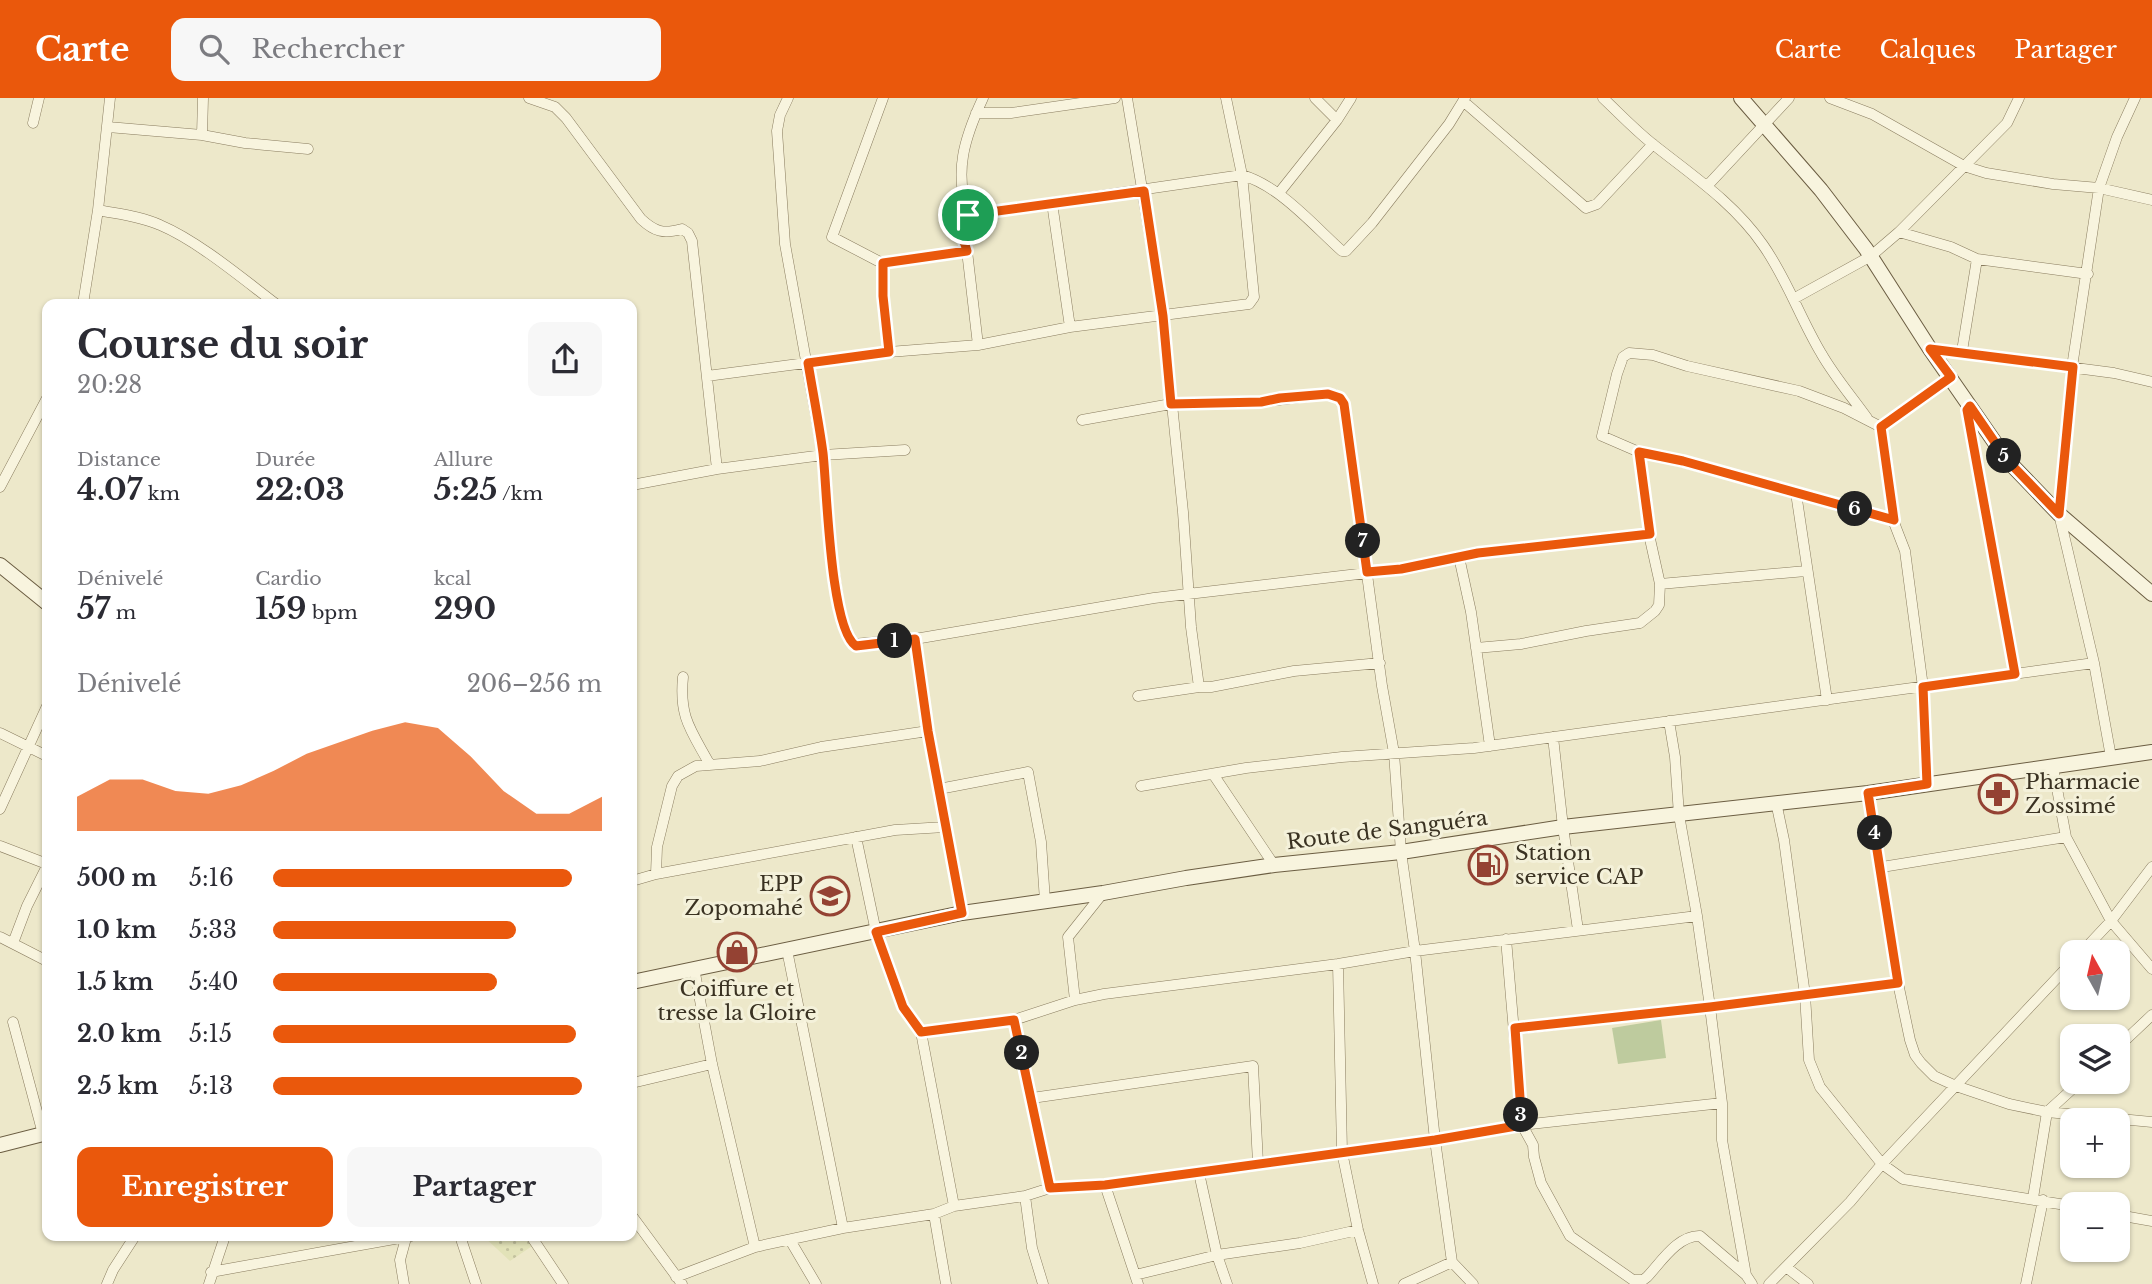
<!DOCTYPE html>
<html lang="fr">
<head>
<meta charset="utf-8">
<style>
	:root { --surface:#fff; --page:#f7f7f7; --text:#2b2b33; --muted:#7c7c81; --accent:#ea580c }
	body { margin:0; font-family:"Libre Baskerville",serif; background:var(--page); color:var(--text); height:100vh; display:flex; flex-direction:column; font-size:26px; white-space:nowrap }
	* { box-sizing:border-box; margin:0 }
	p { font-size:23px; color:var(--muted) }
	.icon { flex:none; width:38px; height:38px; fill:none; stroke:currentColor; stroke-width:2; stroke-linecap:round; stroke-linejoin:round }
	.map { position:relative; flex:1; overflow:hidden }
	.drawer { position:absolute; left:42px; top:201px; width:595px; height:942px; display:flex; flex-direction:column; background:var(--surface); border-radius:14px; box-shadow:0 2px 5px #0004 }
	.drawer>* { flex:none }
	.needle { width:46px; rotate:352deg }
	.tools { position:absolute; left:2060px; top:842px; display:grid; gap:14px }
	.tools a { display:grid; place-items:center; width:70px; height:70px; border-radius:14px; background:var(--surface); box-shadow:0 2px 5px #0004; font-size:35px }
	.pin { position:absolute; display:grid; place-items:center; width:60px; height:60px; color:#fff; margin:-30px; border:4px solid #fff; border-radius:50%; box-shadow:0 2px 7px #0007 }
	.km { position:absolute; width:35px; height:35px; margin:-18px; border-radius:50%; background:#222; color:#fff; font-size:19px; line-height:35px; text-align:center }
	.round { display:grid; place-items:center; flex:none; width:74px; height:74px; border-radius:14px; background:var(--page) }
	.summary { display:flex; align-items:center; justify-content:space-between; height:119px; padding:0 35px }
	h1 { font-size:38px; font-weight:700; line-height:52px }
	.stats { display:grid; grid-template-columns:repeat(3,1fr); gap:10px; height:119px; padding:7px 35px }
	.stats div { display:grid; align-content:center }
	.stats b { font-size:30px; font-weight:700 }
	.stats small { font-size:19px; font-weight:400 }
	.stats p { font-size:19px }
	.chart { height:196px; padding:14px 35px }
	.chart p { display:flex; justify-content:space-between }
	.chart svg { width:100%; height:126px; margin-top:7px; fill:var(--accent); opacity:.7 }
	.primary-button { display:flex; gap:14px; margin-top:auto; padding:14px 35px }
	.primary-button a { flex:1; height:80px; border-radius:14px; background:var(--accent); color:#fff; font-size:28px; font-weight:700; line-height:80px; text-align:center }
	.primary-button a+a { background:var(--page); color:var(--text) }
	ul { padding:0 35px; list-style:none; font-size:23px }
	li { display:grid; grid-template-columns:112px 84px 1fr; align-items:center; height:52px }
	li i { height:18px; border-radius:9px; background:var(--accent) }
	header { display:flex; align-items:center; gap:42px; box-sizing:border-box; height:98px; padding:0 35px; background:var(--accent); color:#fff }
	header strong { font-size:33px }
	nav { display:flex; gap:38px; margin-inline-start:auto; font-size:24px }
	.search { width:490px; height:63px; background:var(--page); display:flex; align-items:center; gap:18px; box-sizing:border-box; padding:0 24px; border-radius:14px; color:var(--muted); font-size:26px }
	.map>svg:first-child { display:block }
	.farmland { fill:url(#farmland-dots) }
	.garden { fill:#becb9e }
	.lines { fill:none; stroke-linecap:round; stroke-linejoin:round }
	.street-casing { stroke:#897c5f; stroke-width:11 }
	.secondary-casing { stroke:#6b5d42; stroke-width:16 }
	.street { stroke:#f8f4de; stroke-width:10 }
	.secondary { stroke:#f8f4de; stroke-width:14 }
	.route-casing { stroke:#fff; stroke-width:14 }
	.route { stroke:#ea580c; stroke-width:9 }
	.labels { text-anchor:middle; stroke-width:6; stroke-linejoin:round; paint-order:stroke }
	.poi-label { font-size:21px; fill:#3a3222; stroke:#f4f1da; text-anchor:start }
	.street-label { font-size:21px; fill:#3a3222; stroke:#f4f1da }
</style>
</head>
<body>
<header>
<strong>Carte</strong>
<div class="search"><svg class="icon" aria-label="search" viewBox="0 0 24 24"><circle cx="10" cy="10" r="6"/><path d="M15 15l6 6"/></svg>Rechercher</div>
<nav><a>Carte</a><a>Calques</a><a>Partager</a></nav>
</header>
<div class="map">
<svg width="2152" height="1186" viewBox="0 0 2152 1186">
	<defs>
		<pattern id="farmland-dots" width="8" height="8" patternUnits="userSpaceOnUse" patternTransform="scale(1.75)"><rect width="8" height="8" fill="#e2e2b8"/><path d="M2 2h.1M6 6h.1" fill="none" stroke="#c3c29e" stroke-width="1.8" stroke-linecap="round"/></pattern>
	</defs>
	<rect width="100%" height="100%" fill="#ede8ca"/>
	<!-- farmland -->
	<path class="farmland" d="M483,1138H547L510,1163Z"/>
	<!-- garden -->
	<path class="garden" d="M1661,922L1666,960L1618,966L1612,930Z"/>
	<g class="lines">
		<defs>
			<path id="street" d="M203,0L202,37L245,45L308,51
				M529,0L555,9L566,20L641,121C655,134 663,136 682,131L688,135L692,143L717,371
				M788,0L780,17L777,33L785,146L823,357L829,439L840,515L849,541L853,546L915,541L1154,500L1401,471L1478,455L1649,436
				M883,0L832,139L882,165L967,153
				M1127,0L1163,218L1183,414L1191,529L1199,589
				M1315,0L1337,22
				M1603,0C1620,16 1636,33 1654,47C1693,78 1734,105 1763,147C1787,181 1800,220 1821,255C1834,278 1852,299 1867,320
				M1830,0L1872,16L1964,68L1986,75L2053,86L2099,90L2152,102
				M1463,3L1586,110L1597,106L1653,46
				M976,15H1011L1115,0
				M33,25L39,0
				M108,29L202,37
				M1708,87L1789,0
				M1279,95L1337,22L1351,0
				M1052,105L1070,229
				M98,112C118,116 141,118 160,127C198,143 243,181 276,206
				M968,117L1242,77C1280,88 1313,127 1342,153H1346L1372,125L1449,26L1465,0
				M1899,134L1951,149L1977,161L2088,176
				M882,165L883,198L889,254
				M1795,200L1871,158L1899,134L2007,25L2019,0
				M83,206L98,112L110,0
				M978,247L967,153L961,134L968,117C954,73 964,41 983,0
				M1930,251L2114,275L2152,284
				M1962,253L1977,161
				M707,278L889,254L978,247L1070,229L1249,206L1254,199L1242,77L1226,0
				M1970,309L1967,312L2015,576
				M1082,322L1171,306L1261,304L1328,296L1335,297L1344,305L1382,588L1394,655L1401,754L1415,853L1435,1042L1452,1164L1473,1186
				M1881,329L1844,310L1799,293L1687,268L1653,257L1629,255L1623,259L1617,276L1602,338L1639,354L1683,364L1893,422
				M1881,329L1893,422L1905,453L1923,589L1927,686
				M1881,329L1950,280
				M632,387L717,371L823,357L905,352
				M0,389L47,300
				M1796,395L1827,602
				M1459,459L1471,514L1490,648
				M1660,486L1806,473
				M915,541L928,633L962,815
				M1476,550L1521,546L1586,533L1640,525L1655,513L1659,507L1660,486L1650,441L1639,354
				M683,579C679,620 691,632 710,667
				M1138,598L1199,589H1211L1294,573L1380,565
				M1669,623L1675,659L1679,717L1697,818L1710,909L1722,1005V1042L1746,1177L1752,1186
				M0,635L47,658
				M1553,639L1563,729L1578,832
				M2111,659L2094,565L2059,416L2072,269L2099,90L2117,39L2135,0
				M2053,669L2066,739L2111,823L2152,871
				M1213,676L1274,767
				M1141,688L1246,670L1342,659L1474,650L2094,565
				M939,691L1028,674L1041,744L1045,803
				M1868,695L1898,885L1910,942L1915,957L1921,965L1934,978L1956,988L2009,1006L2047,1014L2152,1024
				M1776,704L1784,742L1805,897L1809,962L1820,989L1882,1066L1903,1081L2072,1108
				M0,711L47,608
				M856,739L876,834L903,909L921,934L954,1108
				M0,748L47,766
				M1882,769L2066,739
				M656,776L657,749L672,688L678,678L696,668L760,663L821,649L928,633
				M632,783L656,776L895,732L945,729
				M0,839L47,863
				M1506,841L1522,1027L1533,1047L1534,1059L1541,1085L1570,1138L1633,1182H1643L1647,1179C1661,1164 1678,1137 1700,1138L1746,1177
				M13,845L27,808L47,768
				M787,852L843,1130
				M2082,854L2111,823L2152,769
				M1338,866L1342,1054L1358,1132L1373,1186
				M694,870L712,966L755,1149
				M1075,902L1068,839L1103,795
				M1014,922L1050,1090
				M13,924L43,1036
				M1515,931L1710,909L1898,885
				M921,934L1014,922L1075,902L1104,896L1338,866L1415,853L1697,818
				M2118,949L2152,917
				M632,985L712,966
				M1032,1000L1253,968L1258,1065
				M1199,1075L1217,1157L1227,1186
				M1105,1087L1138,1186
				M1025,1098L1032,1150L1043,1186
				M2033,1100L2047,1014L2080,984
				M934,1116L946,1186
				M2118,1117L2152,1123
				M632,1118L682,1186
				M460,1138L476,1186
				M531,1138L563,1186
				M790,1142L816,1186
				M1786,1169L1808,1186
				M211,1174L411,1138
				M1135,1177L1217,1157L1300,1145L1358,1132
				M676,1179L755,1149L843,1130L934,1116L954,1108L1025,1098L1050,1090L1105,1087L1435,1042L1522,1027L1722,1005
				M107,1186L113,1172L135,1138
				M209,1186L225,1138
				M404,1186L400,1162L406,1140
				M1404,1186L1452,1164
				M1769,1186L1850,1104L1882,1066L2072,864
				M2026,1186L2043,1102"/>
			<path id="secondary" d="M1741,0L1821,92L1866,151L1930,251L2007,362L2059,416L2152,496
				M0,467L47,505
				M632,884L962,815L1103,795L1186,780L1274,767L1401,754L1563,729L1868,695L2152,654
				M0,1047L47,1035"/>
		</defs>
		<!-- street casing -->
		<use href="#street" class="street-casing"/>
		<!-- secondary casing -->
		<use href="#secondary" class="secondary-casing"/>
		<!-- street -->
		<use href="#street" class="street"/>
		<!-- secondary -->
		<use href="#secondary" class="secondary"/>
	</g>
	<g class="lines">
		<defs>
			<path id="route" d="M1144,93L1163,218L1171,306L1261,304L1280,300L1328,296L1340,300L1344,306L1367,474L1401,471L1478,455L1650,436L1639,354L1683,363L1894,422L1881,329L1951,279L1930,251L2073,269L2059,416L2007,362L1970,308L1967,312L2015,576L1923,589L1927,686L1868,695L1898,885L1710,909L1515,930L1522,1027L1435,1042L1105,1087L1050,1090L1014,922L921,934L903,909L876,834L962,815L928,633L915,541L856,548C830,531 827,390 823,355C819,325 813,295 808,265L889,254L883,198V165L967,153L961,134L968,117Z"/>
		</defs>
		<!-- route casing -->
		<use href="#route" class="route-casing"/>
		<!-- route -->
		<use href="#route" class="route"/>
	</g>
	<!-- icons -->
	<defs>
		<symbol id="pharmacy-ring" viewBox="-11 -11 22 22"><circle r="9.5" fill="#f4f1da" stroke="#944233" stroke-width="1.5"/><path d="M-2-6h4v4h4v4h-4v4h-4v-4h-4v-4h4Z" fill="#944233"/></symbol>
		<symbol id="fuel-ring" viewBox="-11 -11 22 22"><circle r="9.5" fill="#f4f1da" stroke="#944233" stroke-width="1.5"/><path d="M-5.5-6h7V0h2V4h1.3V-2.5L3-4.5l.8-.8L6-3V5H2.5V1h-1V6h-7ZM-4.2-4.7v3.2H.2V-4.7Z" fill="#944233"/></symbol>
		<symbol id="school-ring" viewBox="-11 -11 22 22"><circle r="9.5" fill="#f4f1da" stroke="#944233" stroke-width="1.5"/><path d="M0-5L7-2L0 1L-7-2ZM-4 1L0 2.5L4 1V4Q0 6-4 4Z" fill="#944233"/></symbol>
		<symbol id="shop-ring" viewBox="-11 -11 22 22"><circle r="9.5" fill="#f4f1da" stroke="#944233" stroke-width="1.5"/><path d="M-5-2.5h2.3a2.7 3.5 0 0 1 5.4 0H5L5.5 6h-11ZM-1.5-2.5h3a1.5 2.3 0 0 0-3 0Z" fill="#944233"/></symbol>
	</defs>
	<g fill-rule="evenodd">
		<use href="#pharmacy-ring" x="1976" y="674" width="44" height="44"/>
		<use href="#fuel-ring" x="1466" y="745" width="44" height="44"/>
		<use href="#school-ring" x="808" y="776" width="44" height="44"/>
		<use href="#shop-ring" x="715" y="832" width="44" height="44"/>
	</g>
	<g class="labels">
		<!-- poi labels -->
		<g class="poi-label">
			<text x="2025" y="691">Pharmacie<tspan x="2025" dy="24">Zossimé</tspan></text>
			<text x="1515" y="762">Station<tspan x="1515" dy="24">service CAP</tspan></text>
			<text x="803" y="793" text-anchor="end">EPP<tspan x="803" dy="24">Zopomahé</tspan></text>
			<text x="737" y="898" text-anchor="middle">Coiffure et<tspan x="737" dy="24">tresse la Gloire</tspan></text>
		</g>
		<!-- street labels -->
		<g class="street-label">
			<text transform="translate(1387 732) rotate(-7)" y="7">Route de Sanguéra</text>
		</g>
	</g>
</svg>
<div class="tools">
<a><svg class="needle" viewBox="-14 -14 28 28"><path d="M0-13l5 13h-10z" fill="#e53935"/><path d="M0 13l5-13h-10z" fill="#7c7c81"/></svg></a>
<a><svg class="icon" aria-label="layers" viewBox="0 0 24 24"><path d="M12 4l9 5-9 5-9-5zM3 14l9 5 9-5"/></svg></a>
<a>+</a>
<a>−</a>
</div>
<div class="pin" style="left:968px;top:117px;background:#1e9e55"><svg class="icon" aria-label="arrive" viewBox="0 0 24 24"><path d="M6 21V4h12l-3 4 3 4H6"/></svg></div>
<b class="km" style="left:895px;top:543px">1</b>
<b class="km" style="left:1022px;top:955px">2</b>
<b class="km" style="left:1521px;top:1017px">3</b>
<b class="km" style="left:1875px;top:735px">4</b>
<b class="km" style="left:2004px;top:358px">5</b>
<b class="km" style="left:1855px;top:411px">6</b>
<b class="km" style="left:1363px;top:443px">7</b>
<section class="drawer">
<div class="summary"><div><h1>Course du soir</h1><p>20:28</p></div><a class="round"><svg class="icon" aria-label="share" viewBox="0 0 24 24"><path d="M12 15V3M7 8l5-5 5 5M5 13v7h14v-7"/></svg></a></div>
<div class="stats">
<div><p>Distance</p><b>4.07<small> km</small></b></div>
<div><p>Durée</p><b>22:03</b></div>
<div><p>Allure</p><b>5:25<small> /km</small></b></div>
</div>
<div class="stats">
<div><p>Dénivelé</p><b>57<small> m</small></b></div>
<div><p>Cardio</p><b>159<small> bpm</small></b></div>
<div><p>kcal</p><b>290</b></div>
</div>
<div class="chart"><p><span>Dénivelé</span>206–256 m</p>
<svg viewBox="0 0 160 44" preserveAspectRatio="none"><path d="M0 44V32L10 26L20 26L30 30L40 31L50 28L60 23L70 17L80 13L90 9L100 6L110 8L120 18L130 30L140 38L150 38L160 32V44z"/></svg>
</div>
<ul>
<li><b>500 m</b>5:16<i style="width:91%"></i></li>
<li><b>1.0 km</b>5:33<i style="width:74%"></i></li>
<li><b>1.5 km</b>5:40<i style="width:68%"></i></li>
<li><b>2.0 km</b>5:15<i style="width:92%"></i></li>
<li><b>2.5 km</b>5:13<i style="width:94%"></i></li>
</ul>
<div class="primary-button"><a>Enregistrer</a><a>Partager</a></div>
</section>
</div>
</body>
</html>
